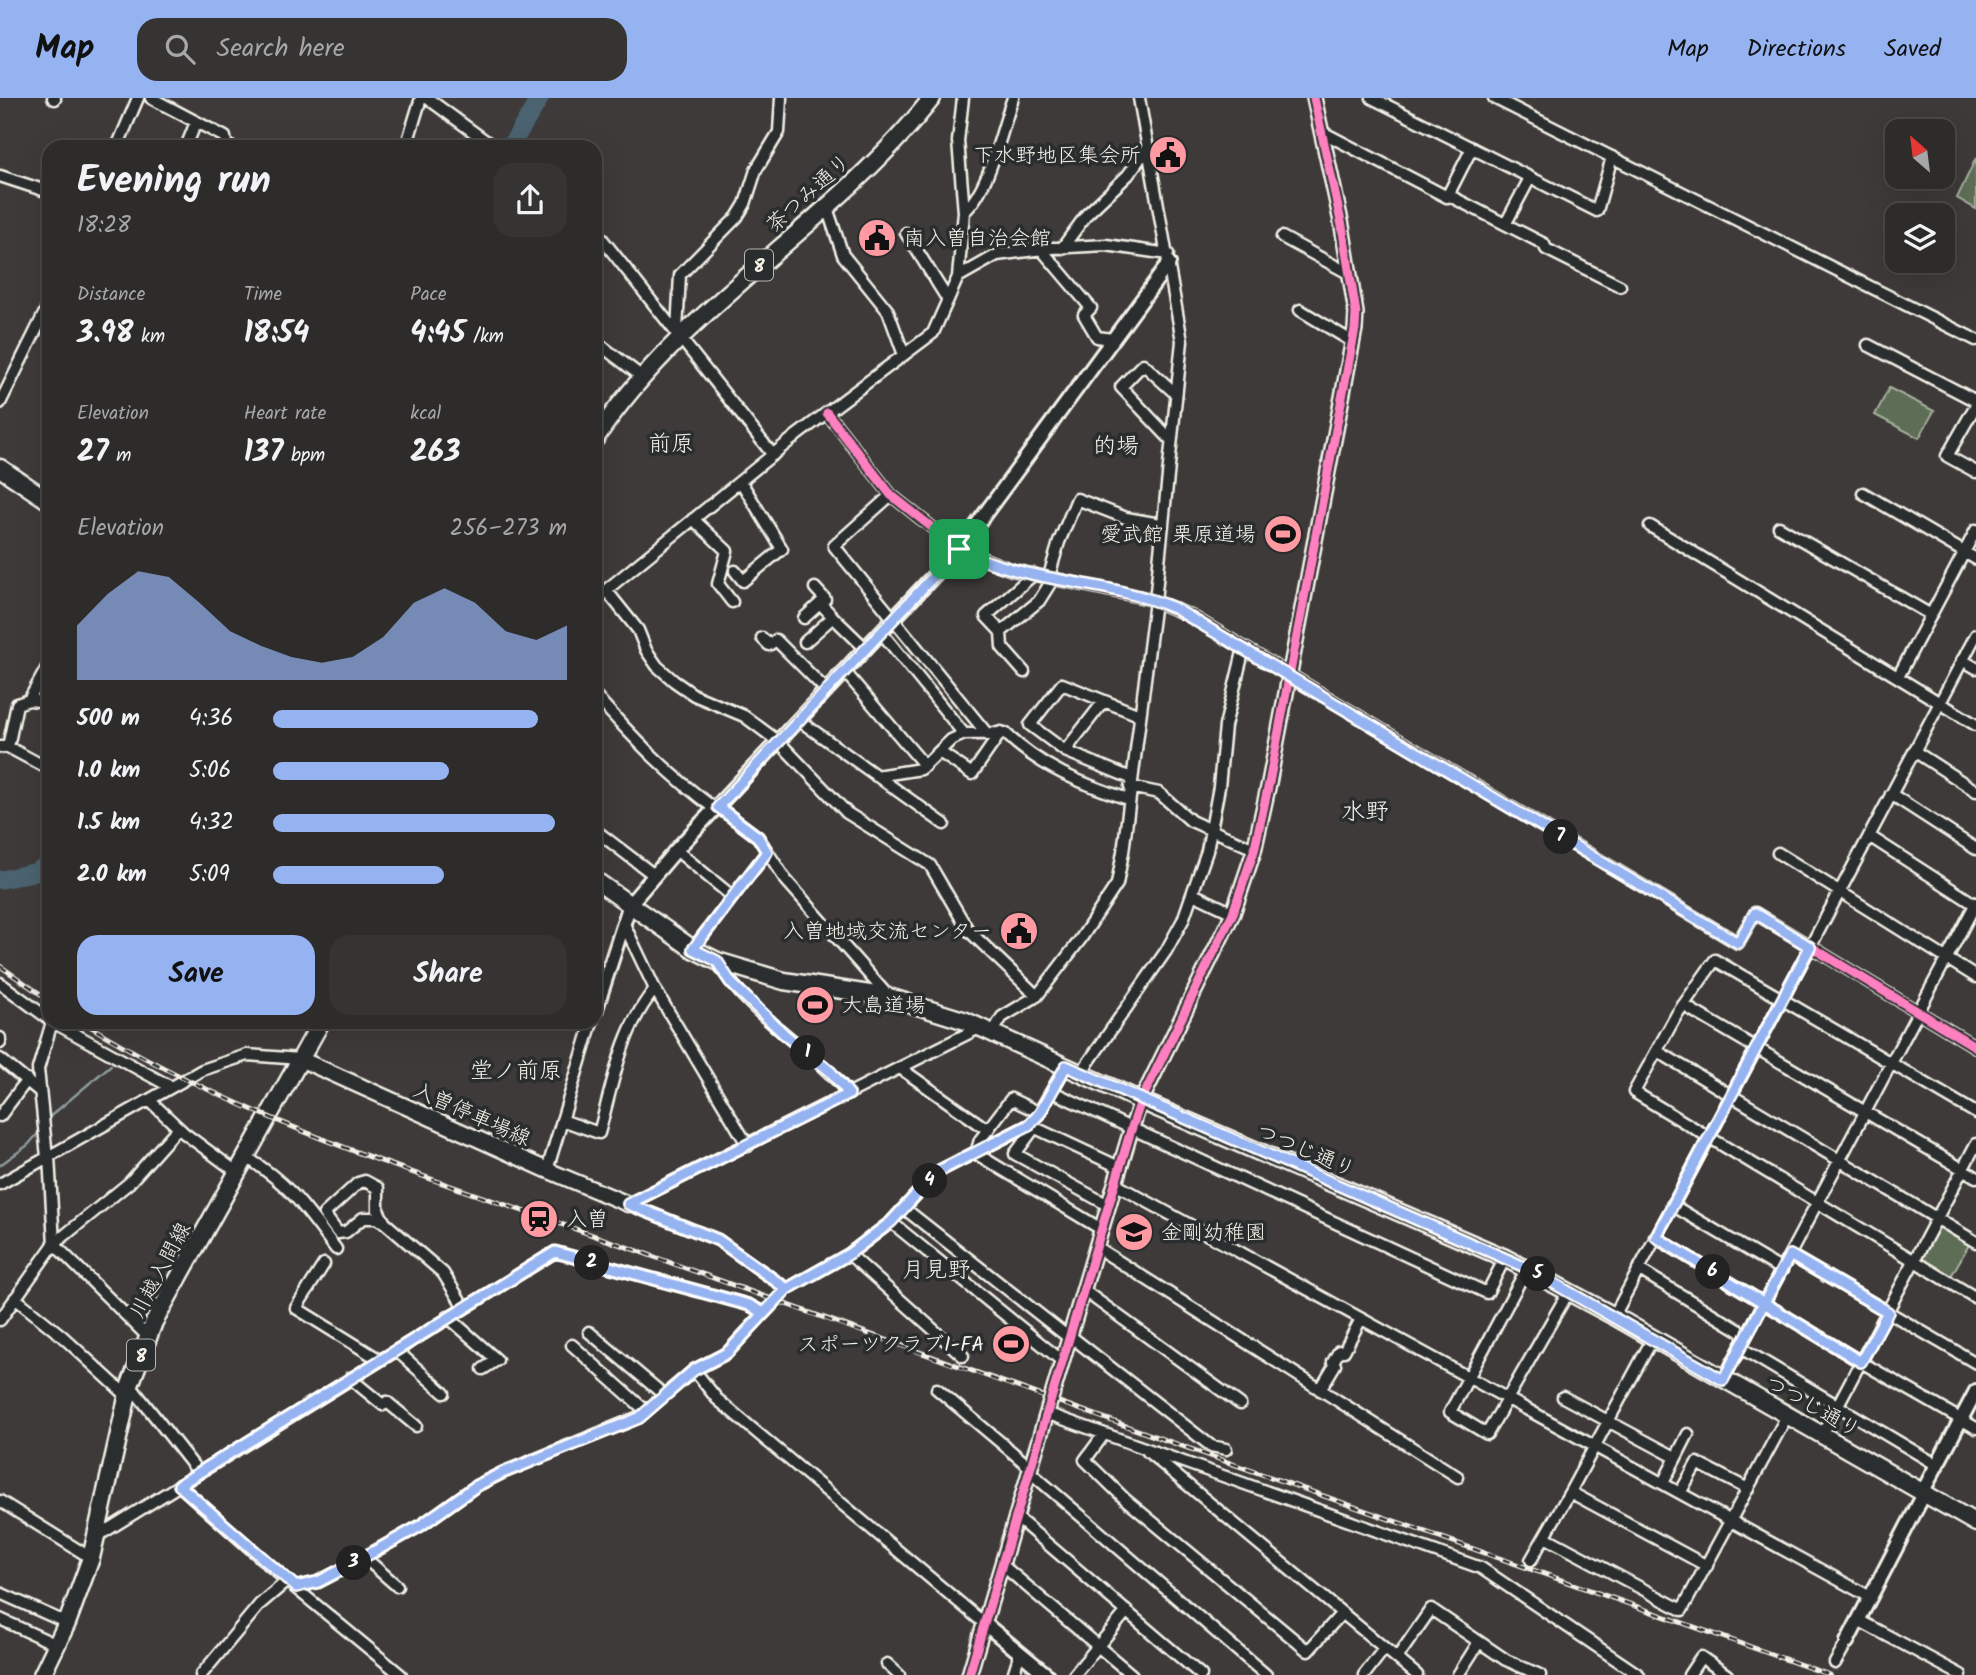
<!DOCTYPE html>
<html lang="en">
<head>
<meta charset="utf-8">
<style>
	:root { --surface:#2e2c2b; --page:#363433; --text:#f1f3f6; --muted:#a7a7a9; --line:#494847; --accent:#95b2f1 }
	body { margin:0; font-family:Kalam,"Klee One",sans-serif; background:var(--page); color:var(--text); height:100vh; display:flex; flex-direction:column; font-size:26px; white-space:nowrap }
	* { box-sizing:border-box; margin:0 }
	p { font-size:23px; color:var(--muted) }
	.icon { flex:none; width:38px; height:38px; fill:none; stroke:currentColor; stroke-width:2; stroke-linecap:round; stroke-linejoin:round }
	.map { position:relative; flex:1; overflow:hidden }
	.drawer { position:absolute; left:42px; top:42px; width:560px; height:889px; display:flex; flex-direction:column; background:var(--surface); border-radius:21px; box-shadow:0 7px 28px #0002,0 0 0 2px var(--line) }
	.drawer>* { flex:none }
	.needle { width:46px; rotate:332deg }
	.tools { position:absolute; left:1885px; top:21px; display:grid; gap:14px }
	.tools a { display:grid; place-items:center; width:70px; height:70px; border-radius:14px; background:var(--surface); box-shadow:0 7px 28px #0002,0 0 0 2px var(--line); font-size:35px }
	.pin { position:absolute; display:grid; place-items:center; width:60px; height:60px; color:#fff; margin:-30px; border-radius:14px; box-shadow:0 4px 10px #0006 }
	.km { position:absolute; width:35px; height:35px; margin:-18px; border-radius:50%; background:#222; color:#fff; font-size:19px; line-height:35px; text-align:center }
	.round { display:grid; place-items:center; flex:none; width:74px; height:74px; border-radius:21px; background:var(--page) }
	.headline { display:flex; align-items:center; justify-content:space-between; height:119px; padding:0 35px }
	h1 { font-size:38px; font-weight:600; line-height:52px }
	.stats { display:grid; grid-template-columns:repeat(3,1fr); gap:10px; height:119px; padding:7px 35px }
	.stats div { display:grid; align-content:center }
	.stats b { font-size:30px; font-weight:600 }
	.stats small { font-size:19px; font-weight:400 }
	.stats p { font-size:19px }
	.chart { height:196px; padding:14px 35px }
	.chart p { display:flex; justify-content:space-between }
	.chart svg { width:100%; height:126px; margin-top:7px; fill:var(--accent); opacity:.7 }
	.primary-button { display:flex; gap:14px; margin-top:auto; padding:14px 35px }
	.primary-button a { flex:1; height:80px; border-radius:21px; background:var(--accent); color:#111; font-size:28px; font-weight:600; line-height:80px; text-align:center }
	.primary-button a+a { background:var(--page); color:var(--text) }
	ul { padding:0 35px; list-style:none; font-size:23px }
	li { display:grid; grid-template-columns:112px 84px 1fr; align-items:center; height:52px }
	li i { height:18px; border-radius:9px; background:var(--accent) }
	header { display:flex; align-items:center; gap:42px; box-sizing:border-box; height:98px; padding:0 35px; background:var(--accent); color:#111 }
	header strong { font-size:33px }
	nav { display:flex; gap:38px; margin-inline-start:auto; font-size:24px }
	.search { width:490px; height:63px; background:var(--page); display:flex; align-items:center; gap:18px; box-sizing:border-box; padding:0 24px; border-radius:21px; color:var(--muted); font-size:26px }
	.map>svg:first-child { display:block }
	.built { fill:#4d4644 }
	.green { fill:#5d6d56; stroke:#a8af9f; stroke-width:2 }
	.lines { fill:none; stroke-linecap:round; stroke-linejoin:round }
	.stream { stroke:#8f9ca0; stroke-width:2.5 }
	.river { stroke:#4b6470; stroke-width:18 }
	.minor-casing { stroke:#f4f1e8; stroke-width:15 }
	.tertiary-casing { stroke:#f4f1e8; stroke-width:18 }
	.secondary-casing { stroke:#f4f1e8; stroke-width:19 }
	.primary-casing { stroke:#f4f1e8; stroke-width:21 }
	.minor { stroke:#2a2d2e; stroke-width:10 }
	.tertiary { stroke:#2a2d2e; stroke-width:12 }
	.secondary { stroke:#2a2d2e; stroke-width:14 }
	.primary { stroke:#2a2d2e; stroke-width:16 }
	.rail-casing { stroke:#f4f1e8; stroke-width:5 }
	.rail { stroke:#2a2d2e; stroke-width:2.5; stroke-dasharray:8; stroke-linecap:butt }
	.cycleway-casing { stroke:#2a2d2e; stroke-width:13 }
	.cycleway { stroke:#ff80c0; stroke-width:9 }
	.route-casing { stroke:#fff; stroke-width:14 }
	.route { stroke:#95b2f1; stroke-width:9 }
	.labels { text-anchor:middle; stroke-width:7; stroke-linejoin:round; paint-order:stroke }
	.shield { fill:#2a2d2e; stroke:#b7b6b0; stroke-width:2 }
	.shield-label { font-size:19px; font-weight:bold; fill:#f4f1e8 }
	.poi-label { font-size:21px; fill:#f4f1e8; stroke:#2a2d2e; text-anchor:end }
	.street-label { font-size:21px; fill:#f4f1e8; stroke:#2a2d2e }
	.neighbourhood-label { font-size:23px; fill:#f4f1e8; stroke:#2a2d2e }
	.quarter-label { font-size:24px; fill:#f4f1e8; stroke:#2a2d2e }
</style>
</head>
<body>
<header>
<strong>Map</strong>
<div class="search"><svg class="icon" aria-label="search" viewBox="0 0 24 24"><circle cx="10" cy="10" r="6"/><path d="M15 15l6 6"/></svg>Search here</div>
<nav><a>Map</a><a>Directions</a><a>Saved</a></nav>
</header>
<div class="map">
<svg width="1976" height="1577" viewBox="0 0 1976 1577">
	<rect width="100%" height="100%" fill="#3d3a39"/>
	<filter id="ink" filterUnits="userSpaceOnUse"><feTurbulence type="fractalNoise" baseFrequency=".0143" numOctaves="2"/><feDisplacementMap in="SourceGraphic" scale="14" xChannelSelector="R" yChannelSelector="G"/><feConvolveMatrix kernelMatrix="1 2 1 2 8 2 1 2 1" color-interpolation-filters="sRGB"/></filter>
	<g filter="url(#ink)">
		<!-- built -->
		<path class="built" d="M1842,1314L1854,1322L1843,1343L1830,1332Z"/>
		<!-- green -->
		<path class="green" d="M1976,60V111L1957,100Z
			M1889,290L1934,313L1919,340L1875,317Z
			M1940,1126L1970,1145L1950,1180L1922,1162Z"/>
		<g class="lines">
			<!-- stream -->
			<path class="stream" d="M47,1021L111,967
				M0,1067L28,1047L40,1033"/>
			<!-- river -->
			<path class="river" d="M510,49L540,0
				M0,782L35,774L49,766"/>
			<defs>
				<path id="minor" d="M53,0L55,1
					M151,0L225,39L226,46L231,49
					M427,0L494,49
					M1372,0L1597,113L1612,59
					M1494,0L1976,242
					M1324,35L1447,99L1448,97L1544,146L1546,151L1620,188
					M117,49L138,0
					M186,49L196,24
					M406,49L421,0
					M0,78L49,94
					M1448,97L1472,50
					M826,107L843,157L888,213L904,257
					M964,114C990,91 1001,32 1013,0
					M1506,125L1530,80
					M595,132L773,357
					M906,135L948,202
					M1282,139L1350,176
					M1062,150L1087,116L1128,77L1148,49
					M1041,151L1091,210L1084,217L1097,239L1112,241
					M958,179L964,114L958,43L963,0
					M1300,212L1353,244
					M677,233L680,177L737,119L745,106L756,72L779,34L781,0
					M595,243L641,278
					M1868,247L1976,303
					M0,305L49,206
					M1976,307L1947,358L1976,374
					M827,315L891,397L959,451L1012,472L1150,501L1193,519L1738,845L1755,815L1976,949
					M1171,342L1121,289L1143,266L1176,296
					M1863,395L1976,461
					M891,397L834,448L988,637
					M693,421L727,453L718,486L732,504
					M1650,428L1976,627
					M1779,429L1931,517
					M735,473L743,483L782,451L741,384
					M1049,478L1059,444L1077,401L1126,420L1160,426
					M606,492L638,532L646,552L657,568L674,583L694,597L744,618L779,644L847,715L930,767L968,832L1037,898
					M595,501L797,337L933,235L958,179L997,157L1051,150L1106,147L1168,156
					M833,519L866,551
					M804,520L825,501L815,490
					M1001,534L986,518L1034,476
					M882,535L964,636L1005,635C1040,669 1082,686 1128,701
					M762,540L769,547L776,542L827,593
					M805,544L833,519L821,506
					M1962,562L1976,570
					M845,574L925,668
					M1024,574L1002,549L1001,534L1039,503L1054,479
					M1898,579L1976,432
					M595,597C633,640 669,677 715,711
					M29,602L49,566
					M800,623L944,726
					M0,649H8L49,671
					M8,649L17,606L29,602L49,604
					M1065,653L1104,603
					M1914,653L1976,693
					M941,655L972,676L1001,634
					M876,678L921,671L951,642L964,636
					M1131,680L1065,653L1030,627L1062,586L1139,617
					M1130,689L1159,695L1191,723L1254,751
					M1891,696L1976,751
					M718,709L758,739L785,781L889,899
					M595,732L654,777
					M1869,738L1976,807
					M676,752L733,799
					M1778,755L1976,879
					M1193,796L1233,815
					M623,824L655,891L748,1048
					M693,851L767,754
					M717,863C748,918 810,948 849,996
					M0,885L49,921
					M1683,907L1976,1079
					M53,924L171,989
					M993,934L1002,919L1037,898L1080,842L1117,786L1123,754L1155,503L1182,243L1139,0
					M0,940V945
					M1657,953L1976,1144
					M0,961L39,993
					M900,970L988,1032
					M1081,975L1166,853L1183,822L1207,753L1219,689L1225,628L1244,550
					M1053,994L1487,1195L1505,1160
					M149,1002L184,1035L238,1075
					M1040,1015L1011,1001L980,1042L977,1052L980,1058L1101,1131
					M1976,1015L1715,862L1677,916L1634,994L1976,1200
					M0,1018L27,982
					M1036,1020L1066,968
					M562,1022L599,1035C613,985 621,931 655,891
					M1035,1029L1015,1056L1108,1107
					M49,1058L54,1146L148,1239
					M47,1059L38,971L52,924
					M246,1059C291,1087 305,1110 336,1151
					M547,1072L592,924
					M0,1086L202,972L247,957L300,961
					M1115,1086L1870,1499
					M628,1106L981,929
					M628,1106L718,1142L787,1191
					M1672,1107L1782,1172
					M905,1111L1068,1239
					M891,1124L1062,1263
					M385,1125L378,1112V1090L365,1083L358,1085L324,1116L338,1135L346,1134L363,1120H376L385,1125L443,1175L464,1209
					M1655,1139L1861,1264L1976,1330
					M1096,1149L1458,1379
					M849,1156L963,1258
					M1790,1157L1976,1265
					M324,1166L296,1210L380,1262
					M1527,1170L1450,1314L1487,1336L1569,1193
					M1638,1171L1747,1237
					M1083,1192L1240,1306
					M15,1200L62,1238L127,1298
					M764,1215L787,1191L849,1156L891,1124L937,1074L1029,1027L1119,1069
					M1614,1218L1976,537
					M448,1219L497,1262L483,1271
					M0,1222L54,1146L129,1085L178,1030
					M589,1234L664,1297
					M1069,1237L1211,1348L1226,1351
					M1653,1240L1570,1394L1707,1468
					M572,1247L646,1313
					M1741,1250L1937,1367
					M396,1252L444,1295
					M694,1272L717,1301L985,1526
					M350,1280L383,1307L387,1304L416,1328
					M1723,1282L1976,805
					M130,1287L199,1375
					M937,1291L1031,1370
					M1320,1292L1335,1267L1333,1264L1339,1253H1344L1361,1221
					M1563,1299L1675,1359
					M1046,1315L1481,1470L1639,1577
					M1104,1336L1085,1362L1126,1402L1308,1553L1342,1515
					M1822,1337L1976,1046
					M1148,1354L1417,1577
					M1030,1374L1266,1577
					M1663,1385L1688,1336
					M179,1387L287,1483L401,1577
					M1680,1395L1697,1365L1748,1391
					M0,1403L91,1460
					M1016,1419L1201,1577
					M96,1439L555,1154L749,1207L764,1215L727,1255L694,1272L639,1319L502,1375L476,1388L420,1428L343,1471L318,1484L296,1489
					M1545,1439L1682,1512L1787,1318
					M364,1459L397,1488
					M1531,1462L1570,1394
					M1002,1467L1132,1577
					M0,1495L67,1525
					M0,1521L57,1547
					M1858,1522L1961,1577
					M1397,1560L1431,1511L1506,1562L1540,1577
					M1835,1565L1847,1544
					M887,1566L899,1577
					M201,1577L260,1506L287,1483
					M1013,1577L1020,1555
					M1074,1577L1127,1513
					M1364,1577L1384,1551
					M1458,1577L1479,1544
					M1689,1577L1701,1559L1727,1577"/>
				<path id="tertiary" d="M595,914L630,806L676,752L959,451L1169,165
					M1922,1395L1976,1293
					M985,1526L1047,1577
					M1847,1544L1924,1396
					M969,1577L1131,1032L1141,1003L1233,815L1254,753L1269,685L1355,231L1356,215L1342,128L1314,0"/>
				<path id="secondary" d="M300,961L547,1072L628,1106"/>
				<path id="primary" d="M595,341C684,206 833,127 932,0
					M0,370L49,403
					M595,782L693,851L717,863L784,883L889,899L966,923L1141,1003L1505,1160L1614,1218L1976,1425
					M42,1577L67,1525L91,1460L130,1287L154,1224L321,924"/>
			</defs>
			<!-- minor casing -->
			<use href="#minor" class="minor-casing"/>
			<!-- tertiary casing -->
			<use href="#tertiary" class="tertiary-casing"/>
			<!-- secondary casing -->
			<use href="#secondary" class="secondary-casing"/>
			<!-- primary casing -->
			<use href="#primary" class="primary-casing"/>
			<!-- minor -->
			<use href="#minor" class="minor"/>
			<!-- tertiary -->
			<use href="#tertiary" class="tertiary"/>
			<!-- secondary -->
			<use href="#secondary" class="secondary"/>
			<!-- primary -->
			<use href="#primary" class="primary"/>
			<defs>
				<path id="rail" d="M0,868L49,902
					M83,924C259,1034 469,1091 663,1162C1051,1303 1441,1439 1830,1577"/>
			</defs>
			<!-- rail casing -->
			<use href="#rail" class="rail-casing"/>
			<!-- rail -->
			<use href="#rail" class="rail"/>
			<defs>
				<path id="cycleway" d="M827,315L891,397L959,451L1012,472L1150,501L1193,519L1738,845L1755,815L1976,949
					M969,1577L1131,1032L1141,1003L1233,815L1254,753L1269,685L1355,231L1356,215L1342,128L1314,0"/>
			</defs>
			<!-- cycleway casing -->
			<use href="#cycleway" class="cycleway-casing"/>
			<!-- cycleway -->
			<use href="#cycleway" class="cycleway"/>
		</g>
	</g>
	<g class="lines" filter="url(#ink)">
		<defs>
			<path id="route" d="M959,451L718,709L758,739L767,754L693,851L717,863L731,885L785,937L831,974L849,996L628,1106L718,1142L787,1191L764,1215L749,1207L555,1154L179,1387L296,1489L318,1484L343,1471L420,1428L476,1388L502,1375L639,1320L694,1272L727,1255L787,1191L849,1156L891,1124L937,1074L1029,1027L1040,1015L1066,968L1527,1170L1723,1282C1746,1240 1767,1198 1790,1157L1888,1214L1861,1264C1792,1222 1724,1181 1656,1139L1810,849L1755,815L1738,845L1174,510C1105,481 1025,486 959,451"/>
		</defs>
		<!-- route casing -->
		<use href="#route" class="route-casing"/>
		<!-- route -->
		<use href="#route" class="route"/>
	</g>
	<!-- icons -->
	<defs>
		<symbol id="civic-disc" viewBox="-11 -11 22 22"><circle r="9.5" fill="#ff9aa2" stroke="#2a2d2e"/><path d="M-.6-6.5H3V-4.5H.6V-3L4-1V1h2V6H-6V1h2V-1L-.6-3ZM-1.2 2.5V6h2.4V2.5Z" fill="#111"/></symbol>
		<symbol id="stadium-disc" viewBox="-11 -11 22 22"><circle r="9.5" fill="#ff9aa2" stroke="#2a2d2e"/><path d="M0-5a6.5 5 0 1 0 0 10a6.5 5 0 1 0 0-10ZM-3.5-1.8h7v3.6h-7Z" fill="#111"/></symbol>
		<symbol id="station-disc" viewBox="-11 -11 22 22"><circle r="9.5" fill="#ff9aa2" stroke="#2a2d2e"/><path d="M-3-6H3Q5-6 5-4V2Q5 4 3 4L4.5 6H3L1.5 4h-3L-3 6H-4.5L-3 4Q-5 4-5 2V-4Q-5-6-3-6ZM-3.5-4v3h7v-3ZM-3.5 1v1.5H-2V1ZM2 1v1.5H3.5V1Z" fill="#111"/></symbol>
		<symbol id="school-disc" viewBox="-11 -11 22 22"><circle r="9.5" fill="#ff9aa2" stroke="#2a2d2e"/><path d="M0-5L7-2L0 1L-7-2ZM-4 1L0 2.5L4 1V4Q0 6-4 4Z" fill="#111"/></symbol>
	</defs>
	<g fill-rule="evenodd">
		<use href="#civic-disc" x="1146" y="35" width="44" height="44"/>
		<use href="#civic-disc" x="855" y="118" width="44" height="44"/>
		<use href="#stadium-disc" x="1261" y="414" width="44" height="44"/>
		<use href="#civic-disc" x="997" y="811" width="44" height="44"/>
		<use href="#stadium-disc" x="793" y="885" width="44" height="44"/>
		<use href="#station-disc" x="517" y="1099" width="44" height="44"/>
		<use href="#school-disc" x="1112" y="1112" width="44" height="44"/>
		<use href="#stadium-disc" x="989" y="1224" width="44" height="44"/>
	</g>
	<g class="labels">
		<!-- shield labels -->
		<g class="shield">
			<rect x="745" y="151.5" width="28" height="31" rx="5"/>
			<rect x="127" y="1241.5" width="28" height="31" rx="5"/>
		</g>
		<g class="shield-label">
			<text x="759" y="174">8</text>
			<text x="141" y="1264">8</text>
		</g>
		<!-- poi labels -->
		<g class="poi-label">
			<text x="1141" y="64">下水野地区集会所</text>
			<text x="904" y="147" text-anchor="start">南入曽自治会館</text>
			<text x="1256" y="443">愛武館 栗原道場</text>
			<text x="992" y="840">入曽地域交流センター</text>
			<text x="842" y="914" text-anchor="start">大島道場</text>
			<text x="566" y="1128" text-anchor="start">入曽</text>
			<text x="1161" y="1141" text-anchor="start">金剛幼稚園</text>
			<text x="984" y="1253">スポーツクラブI-FA</text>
		</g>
		<!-- street labels -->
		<g class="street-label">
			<text transform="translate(808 95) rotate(-42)" y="7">茶つみ通り</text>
			<text transform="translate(472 1016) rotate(24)" y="7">入曽停車場線</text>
			<text transform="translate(1306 1052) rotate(23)" y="7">つつじ通り</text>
			<text transform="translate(160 1172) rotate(-62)" y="7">川越入間線</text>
			<text transform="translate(1813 1308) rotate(29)" y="7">つつじ通り</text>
		</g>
		<!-- neighbourhood labels -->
		<g class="neighbourhood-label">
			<text x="671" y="353">前原</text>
			<text x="1116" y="355">的場</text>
			<text x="516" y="980">堂ノ前原</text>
			<text x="936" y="1179">月見野</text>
		</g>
		<!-- quarter labels -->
		<g class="quarter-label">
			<text x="1365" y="721">水野</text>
		</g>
	</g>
</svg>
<div class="tools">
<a><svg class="needle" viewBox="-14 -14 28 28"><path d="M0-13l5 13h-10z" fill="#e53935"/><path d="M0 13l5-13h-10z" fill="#a7a7a9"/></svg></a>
<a><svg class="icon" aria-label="layers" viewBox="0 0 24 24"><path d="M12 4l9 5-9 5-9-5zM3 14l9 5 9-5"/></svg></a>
</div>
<div class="pin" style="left:959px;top:451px;background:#1e9e55"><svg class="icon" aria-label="arrive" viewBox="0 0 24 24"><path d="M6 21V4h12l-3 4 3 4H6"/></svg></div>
<b class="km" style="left:808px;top:955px">1</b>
<b class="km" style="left:592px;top:1165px">2</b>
<b class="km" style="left:354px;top:1465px">3</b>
<b class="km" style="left:930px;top:1083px">4</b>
<b class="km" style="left:1538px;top:1176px">5</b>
<b class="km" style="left:1713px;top:1174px">6</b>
<b class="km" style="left:1561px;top:739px">7</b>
<section class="drawer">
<div class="headline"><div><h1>Evening run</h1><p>18:28</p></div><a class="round"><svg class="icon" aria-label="share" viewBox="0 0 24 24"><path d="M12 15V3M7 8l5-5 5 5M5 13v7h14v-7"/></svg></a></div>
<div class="stats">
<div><p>Distance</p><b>3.98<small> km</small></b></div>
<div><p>Time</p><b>18:54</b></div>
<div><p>Pace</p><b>4:45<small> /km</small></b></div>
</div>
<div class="stats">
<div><p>Elevation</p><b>27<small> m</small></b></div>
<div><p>Heart rate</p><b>137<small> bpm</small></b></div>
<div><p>kcal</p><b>263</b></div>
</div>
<div class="chart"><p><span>Elevation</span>256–273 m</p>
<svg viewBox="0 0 160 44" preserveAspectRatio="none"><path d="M0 44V25L10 14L20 6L30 8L40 17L50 27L60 32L70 36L80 38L90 36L100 29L110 17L120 12L130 17L140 27L150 30L160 25V44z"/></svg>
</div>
<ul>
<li><b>500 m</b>4:36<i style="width:90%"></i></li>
<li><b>1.0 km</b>5:06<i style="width:60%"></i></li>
<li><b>1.5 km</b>4:32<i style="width:96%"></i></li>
<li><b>2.0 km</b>5:09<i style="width:58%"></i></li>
</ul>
<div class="primary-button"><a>Save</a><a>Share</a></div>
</section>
</div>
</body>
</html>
